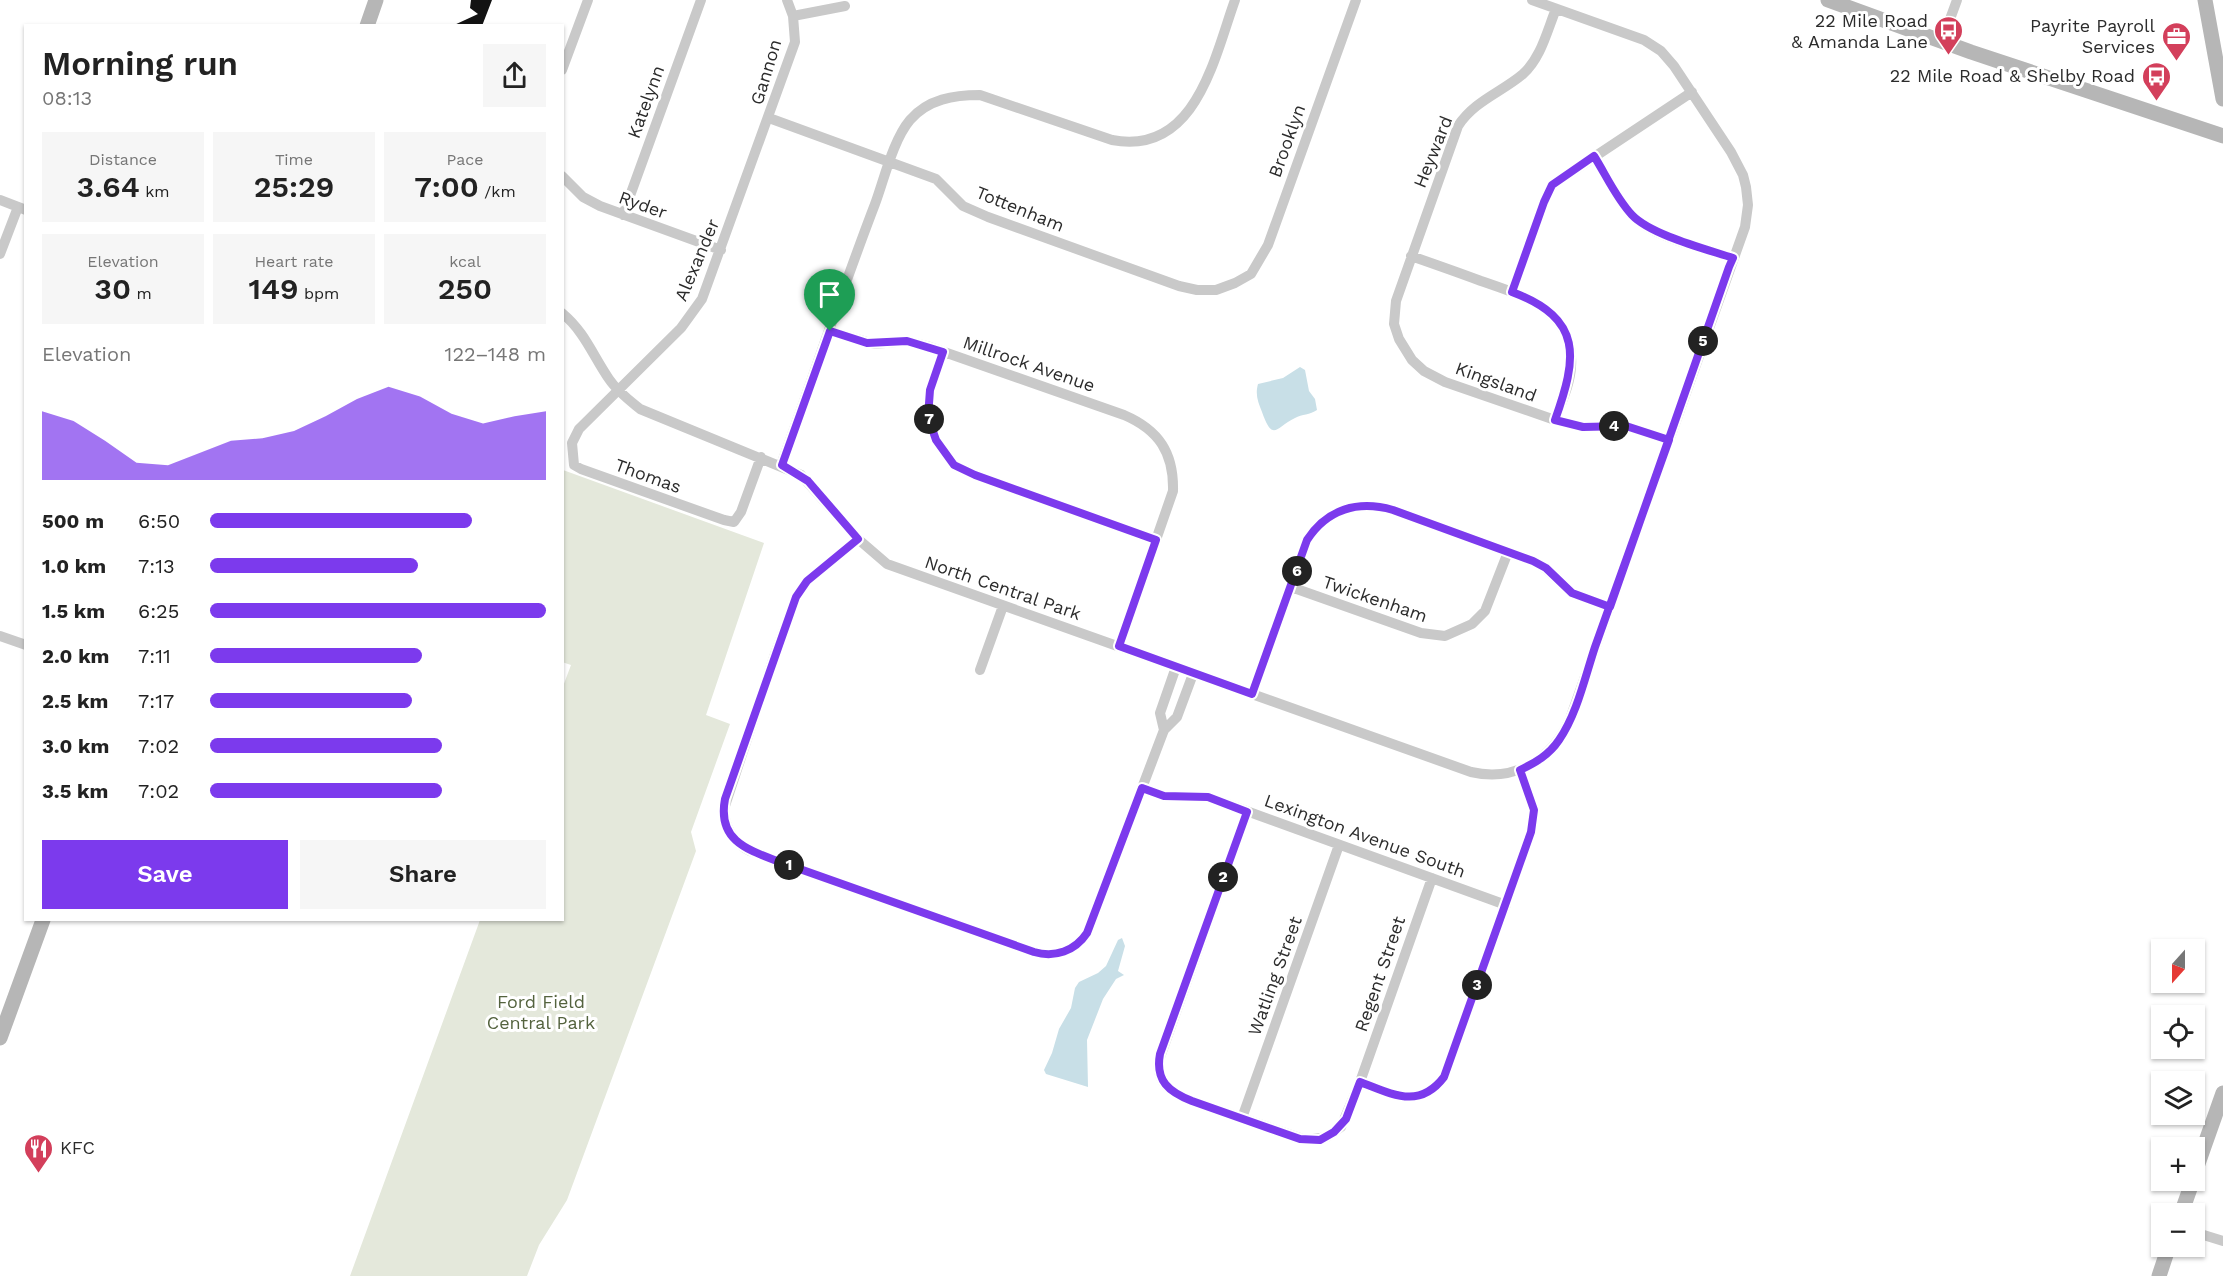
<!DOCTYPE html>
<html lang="en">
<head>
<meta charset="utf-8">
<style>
	:root { --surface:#fff; --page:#f6f6f6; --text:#222; --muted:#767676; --accent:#7c3aed }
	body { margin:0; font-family:"Work Sans",sans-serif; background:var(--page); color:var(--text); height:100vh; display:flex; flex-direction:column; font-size:22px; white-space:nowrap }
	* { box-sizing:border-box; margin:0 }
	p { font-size:20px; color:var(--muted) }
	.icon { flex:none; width:33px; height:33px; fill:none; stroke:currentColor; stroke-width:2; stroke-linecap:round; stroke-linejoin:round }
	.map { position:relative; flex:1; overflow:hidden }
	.sheet { position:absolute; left:24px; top:24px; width:540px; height:897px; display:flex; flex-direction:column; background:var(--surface); border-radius:0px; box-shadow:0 2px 4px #0004 }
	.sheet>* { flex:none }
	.needle { width:39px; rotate:201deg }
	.fabs { position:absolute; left:2151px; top:939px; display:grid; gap:12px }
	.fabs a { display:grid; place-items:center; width:54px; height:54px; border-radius:0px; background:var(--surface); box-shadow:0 2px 4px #0004; font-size:30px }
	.pin { position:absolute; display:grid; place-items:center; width:51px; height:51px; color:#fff; margin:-62px -26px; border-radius:50% 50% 50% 0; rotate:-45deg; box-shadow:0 0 6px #0007 }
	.pin .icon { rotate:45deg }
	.km { position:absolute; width:30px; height:30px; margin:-15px; border-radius:50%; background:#222; color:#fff; font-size:16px; line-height:30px; text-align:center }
	.round { display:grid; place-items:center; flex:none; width:63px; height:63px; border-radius:0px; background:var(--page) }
	.head { display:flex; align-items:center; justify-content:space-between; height:102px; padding:0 18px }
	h1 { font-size:33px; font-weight:600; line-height:45px }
	.stats { display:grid; grid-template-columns:repeat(3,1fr); gap:9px; height:102px; padding:6px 18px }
	.stats div { display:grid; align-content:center; border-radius:0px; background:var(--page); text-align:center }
	.stats b { font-size:30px; font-weight:600 }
	.stats small { font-size:16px; font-weight:400 }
	.stats p { font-size:16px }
	.chart { height:168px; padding:12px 18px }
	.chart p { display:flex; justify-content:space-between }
	.chart svg { width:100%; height:108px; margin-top:6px; fill:var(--accent); opacity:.7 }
	.action { display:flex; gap:12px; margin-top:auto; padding:12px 18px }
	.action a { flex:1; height:69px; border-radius:0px; background:var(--accent); color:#fff; font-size:24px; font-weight:600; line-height:69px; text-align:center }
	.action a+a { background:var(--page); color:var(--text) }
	ul { padding:0 18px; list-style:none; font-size:20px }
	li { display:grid; grid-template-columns:96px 72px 1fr; align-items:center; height:45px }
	li i { height:15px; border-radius:8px; background:var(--accent) }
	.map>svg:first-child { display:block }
	.green { fill:#e4e8db }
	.water { fill:#c8dfe7 }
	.building { fill:#131313 }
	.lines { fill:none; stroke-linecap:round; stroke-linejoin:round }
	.street { stroke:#c9c9c9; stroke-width:10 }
	.secondary { stroke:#b6b6b6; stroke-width:15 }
	.route-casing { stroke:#fff; stroke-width:12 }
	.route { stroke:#7c3aed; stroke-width:8 }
	.labels { text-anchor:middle; stroke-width:6; stroke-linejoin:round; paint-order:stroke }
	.poi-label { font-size:18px; fill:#2c2c2c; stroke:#fff; text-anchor:end }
	.street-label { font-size:18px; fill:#2c2c2c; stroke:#fff }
	.park-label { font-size:18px; fill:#54633e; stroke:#fff }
</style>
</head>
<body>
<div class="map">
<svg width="2223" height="1276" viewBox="0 0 2223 1276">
	<rect width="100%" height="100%" fill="#fff"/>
	<!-- green -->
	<path class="green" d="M563,470L764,543L706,715L730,724L691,832L696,851L567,1200L539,1245L527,1276H350L480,920H562V689L571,665L562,662Z"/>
	<!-- water -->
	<path class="water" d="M1300,367L1305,370L1309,391L1315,399L1317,410C1310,415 1302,414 1295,418C1276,427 1273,443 1262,412C1258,402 1255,395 1258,384L1283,378Z
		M1122,938L1125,946L1118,971L1124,975L1116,979L1103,999L1087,1040L1088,1087L1046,1074L1044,1070L1052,1053L1059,1029L1071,1008L1075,988L1079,982L1098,973L1106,966L1118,940Z"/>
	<!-- building -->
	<path class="building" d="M471,0H492L482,26H452L478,14L470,8Z"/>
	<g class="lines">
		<!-- street -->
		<path class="street" d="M1556,9C1547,31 1541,58 1523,74C1502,92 1474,101 1458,126L1396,301L1394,324L1399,339L1412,360L1424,371L1445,382L1555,420L1583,427L1626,426L1669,440
			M793,16L845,6
			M1942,41L1957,0
			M562,70L588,0
			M769,118L936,179L963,206L988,217L1179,286L1197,290H1216L1235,283L1251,274L1268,245L1356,0
			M1594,157C1606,175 1616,198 1632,215C1652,237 1704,248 1733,258
			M562,176L583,197L600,206L721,250
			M0,200L26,210
			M623,215L701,0
			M0,254L18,207
			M1411,256C1434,264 1457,272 1481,281C1524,296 1575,310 1571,367C1570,385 1561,403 1555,420
			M1512,292L1544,202L1552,185L1692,92
			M562,313C585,332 593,356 609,379C617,391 629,400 640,409L801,475L858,539L887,564L1471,772C1515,782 1552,760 1570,719L1745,227L1748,205L1746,187L1743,175L1731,152L1674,66L1661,51L1644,40L1532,0
			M830,331L874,344L907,341L927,346L1124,415C1159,430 1174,453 1173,491L1119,646
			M943,352L930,390L928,417L936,440L954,465L975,475L1156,540
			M761,457L741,512L734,522L724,520L581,469L574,465L572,443L579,429L681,328L702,299L795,42L793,16L787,0
			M781,465C813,378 842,290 875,204C884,180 893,140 910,120C928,99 954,95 980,95L1112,140C1196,156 1214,58 1235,0
			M858,539L807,581L796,597L774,657L724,809C724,827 734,843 750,851L1034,952C1055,958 1075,951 1087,933L1164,730L1177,717L1193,674
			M1291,587L1421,633L1445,636L1472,624L1485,611L1508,552
			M0,636L26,645
			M980,670L1003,606
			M1252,694L1307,540C1327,509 1358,500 1393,510L1534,561L1546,569L1572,593L1610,607
			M1164,730L1160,713L1176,667
			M1142,788L1164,796L1208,797L1506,905
			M1247,812L1159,1060C1156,1084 1172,1093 1192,1101L1306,1140L1327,1137L1341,1127L1360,1082L1432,878
			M1360,1082C1392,1094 1419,1110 1444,1077L1531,832L1534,810L1520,770
			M1242,1118L1339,845
			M2194,1232L2223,1241"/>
		<!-- secondary -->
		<path class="secondary" d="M1828,0L1971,52L2223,136
			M2205,0L2223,99
			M367,26L376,0
			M0,1038L43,920
			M2194,1175L2223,1093
			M2181,1214L2193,1180
			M2159,1276L2169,1246"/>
	</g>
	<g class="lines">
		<defs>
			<path id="route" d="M830,331L782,465L808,481L858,539L807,581L796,597L725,799C717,841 748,850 780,862L1034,952C1055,958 1075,951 1087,933L1142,788L1164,796L1208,797L1247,812L1160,1054C1155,1081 1169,1092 1192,1101L1300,1139L1320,1140L1334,1132L1346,1119L1360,1082C1392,1094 1419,1110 1444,1077L1531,832L1534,810L1520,770C1535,763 1549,755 1559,740C1577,714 1585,677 1595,647C1620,578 1644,509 1669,440L1626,426L1583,427L1555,420C1577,358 1584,319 1512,292L1544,202L1552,185L1594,156C1606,175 1616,198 1632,215C1651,235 1706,249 1733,258L1729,267L1610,607L1572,593L1546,568L1533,561L1393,510C1358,500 1327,509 1307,540L1252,694L1119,646L1156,540L975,475L954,465L936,440L928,417L930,390L943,352L907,341L867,343L830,331"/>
		</defs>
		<!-- route casing -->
		<use href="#route" class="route-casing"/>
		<!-- route -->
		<use href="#route" class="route"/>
	</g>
	<!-- icons -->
	<defs>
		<symbol id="bus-pin" viewBox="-11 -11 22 30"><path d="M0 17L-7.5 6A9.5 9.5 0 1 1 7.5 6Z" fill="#d33f5b" stroke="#fff"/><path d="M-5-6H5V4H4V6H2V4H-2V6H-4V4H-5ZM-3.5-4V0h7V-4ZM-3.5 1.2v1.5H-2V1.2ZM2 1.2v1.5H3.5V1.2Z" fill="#fff"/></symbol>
		<symbol id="office-pin" viewBox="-11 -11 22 30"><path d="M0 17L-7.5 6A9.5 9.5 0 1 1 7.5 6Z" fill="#d33f5b" stroke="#fff"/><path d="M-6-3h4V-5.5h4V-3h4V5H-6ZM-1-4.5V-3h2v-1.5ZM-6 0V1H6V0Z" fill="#fff"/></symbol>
		<symbol id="restaurant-pin" viewBox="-11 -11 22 30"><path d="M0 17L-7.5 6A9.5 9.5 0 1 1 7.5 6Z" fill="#d33f5b" stroke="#fff"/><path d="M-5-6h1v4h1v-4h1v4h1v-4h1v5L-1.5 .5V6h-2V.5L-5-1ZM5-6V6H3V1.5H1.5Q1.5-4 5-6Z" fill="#fff"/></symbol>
	</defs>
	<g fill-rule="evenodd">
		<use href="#bus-pin" x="1932" y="14" width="33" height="45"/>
		<use href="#office-pin" x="2160" y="20" width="33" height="45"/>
		<use href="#bus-pin" x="2140" y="60" width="33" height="45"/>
		<use href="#restaurant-pin" x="22" y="1132" width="33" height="45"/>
	</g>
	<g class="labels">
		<!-- poi labels -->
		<g class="poi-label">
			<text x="1928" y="27">22 Mile Road<tspan x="1928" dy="21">&amp; Amanda Lane</tspan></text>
			<text x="2155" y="32">Payrite Payroll<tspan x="2155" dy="21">Services</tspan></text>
			<text x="2135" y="82">22 Mile Road &amp; Shelby Road</text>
			<text x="60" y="1154" text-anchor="start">KFC</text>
		</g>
		<!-- street labels -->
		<g class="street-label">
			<text transform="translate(766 72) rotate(-73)" y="6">Gannon</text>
			<text transform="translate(646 102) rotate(-70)" y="6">Katelynn</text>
			<text transform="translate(1287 141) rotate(-70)" y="6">Brooklyn</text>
			<text transform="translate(1433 152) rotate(-68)" y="6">Heyward</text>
			<text transform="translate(643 205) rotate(20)" y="6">Ryder</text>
			<text transform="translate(1020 209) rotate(22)" y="6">Tottenham</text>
			<text transform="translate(697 260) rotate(-67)" y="6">Alexander</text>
			<text transform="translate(1029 364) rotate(19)" y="6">Millrock Avenue</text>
			<text transform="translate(1496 382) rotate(20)" y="6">Kingsland</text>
			<text transform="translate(648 476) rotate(20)" y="6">Thomas</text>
			<text transform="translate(1003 588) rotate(19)" y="6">North Central Park</text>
			<text transform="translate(1375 599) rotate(19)" y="6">Twickenham</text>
			<text transform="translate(1365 836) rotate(20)" y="6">Lexington Avenue South</text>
			<text transform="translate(1380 974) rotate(-71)" y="6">Regent Street</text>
			<text transform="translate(1275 976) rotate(-70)" y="6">Watling Street</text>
		</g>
		<!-- park labels -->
		<g class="park-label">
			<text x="541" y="1008">Ford Field<tspan x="541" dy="21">Central Park</tspan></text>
		</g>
	</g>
</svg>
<div class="fabs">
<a><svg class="needle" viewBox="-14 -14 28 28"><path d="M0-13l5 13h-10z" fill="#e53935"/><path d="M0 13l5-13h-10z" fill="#767676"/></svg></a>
<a><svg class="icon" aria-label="locate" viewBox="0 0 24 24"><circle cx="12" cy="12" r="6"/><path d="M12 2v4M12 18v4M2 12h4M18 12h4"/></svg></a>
<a><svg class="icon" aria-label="layers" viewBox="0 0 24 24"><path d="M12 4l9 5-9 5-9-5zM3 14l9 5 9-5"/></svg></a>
<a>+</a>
<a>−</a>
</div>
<div class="pin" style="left:830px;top:331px;background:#1e9e55"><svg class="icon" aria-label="arrive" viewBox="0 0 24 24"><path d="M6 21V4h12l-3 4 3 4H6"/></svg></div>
<b class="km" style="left:789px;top:865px">1</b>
<b class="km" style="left:1223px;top:877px">2</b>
<b class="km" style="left:1477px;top:985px">3</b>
<b class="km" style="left:1614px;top:426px">4</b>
<b class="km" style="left:1703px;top:341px">5</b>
<b class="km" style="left:1297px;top:571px">6</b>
<b class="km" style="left:929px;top:419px">7</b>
<section class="sheet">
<div class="head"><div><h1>Morning run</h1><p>08:13</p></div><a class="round"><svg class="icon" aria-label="share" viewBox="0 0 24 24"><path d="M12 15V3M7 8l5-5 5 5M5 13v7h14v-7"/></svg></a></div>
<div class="stats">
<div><p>Distance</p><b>3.64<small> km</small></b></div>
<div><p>Time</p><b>25:29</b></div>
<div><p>Pace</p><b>7:00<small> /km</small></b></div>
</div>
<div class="stats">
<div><p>Elevation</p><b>30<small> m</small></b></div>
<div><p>Heart rate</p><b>149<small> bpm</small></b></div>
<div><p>kcal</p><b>250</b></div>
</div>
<div class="chart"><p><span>Elevation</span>122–148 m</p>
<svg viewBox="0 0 160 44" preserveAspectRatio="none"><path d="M0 44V16L10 20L20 28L30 37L40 38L50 33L60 28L70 27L80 24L90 18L100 11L110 6L120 10L130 17L140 21L150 18L160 16V44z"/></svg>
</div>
<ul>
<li><b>500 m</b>6:50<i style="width:78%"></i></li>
<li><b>1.0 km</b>7:13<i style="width:62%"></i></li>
<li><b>1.5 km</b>6:25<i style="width:100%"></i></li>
<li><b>2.0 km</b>7:11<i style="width:63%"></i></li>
<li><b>2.5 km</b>7:17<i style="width:60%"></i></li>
<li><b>3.0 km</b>7:02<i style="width:69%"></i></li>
<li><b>3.5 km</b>7:02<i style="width:69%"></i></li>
</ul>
<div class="action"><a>Save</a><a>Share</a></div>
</section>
</div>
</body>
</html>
